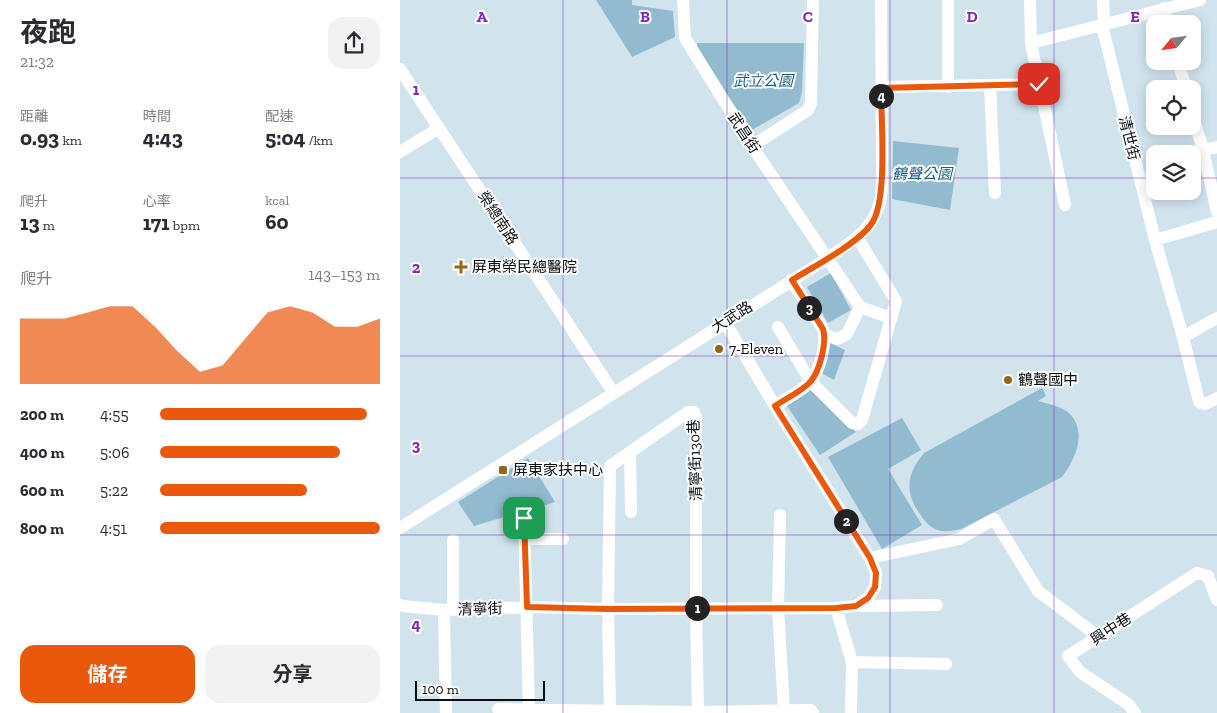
<!DOCTYPE html>
<html lang="zh-TW">
<head>
<meta charset="utf-8">
<style>
	:root { --surface:#fff; --page:#f2f2f3; --text:#2b2b33; --muted:#7c7c81; --accent:#ea580c }
	body { margin:0; font-family:"Zilla Slab","Noto Sans TC",serif; background:var(--page); color:var(--text); height:100vh; display:flex; flex-direction:column; font-size:19px; white-space:nowrap }
	* { box-sizing:border-box; margin:0 }
	p { font-size:16px; color:var(--muted) }
	.icon { flex:none; width:28px; height:28px; fill:none; stroke:currentColor; stroke-width:2; stroke-linecap:round; stroke-linejoin:round }
	.map { position:relative; flex:1; overflow:hidden }
	.drawer { display:flex; flex-direction:column; background:var(--surface); width:400px }
	.drawer>* { flex:none }
	.needle { width:32px; rotate:241deg }
	.controls { position:absolute; left:746px; top:15px; display:grid; gap:10px }
	.controls a { display:grid; place-items:center; width:55px; height:55px; border-radius:10px; background:var(--surface); box-shadow:0 2px 12px #0003; font-size:25px }
	.scale { position:absolute; left:15px; bottom:12px; width:130px; box-sizing:border-box; padding-left:5px; border:2px solid #080e12; border-top:0; font-size:14px; line-height:18px; white-space:nowrap; color:#080e12; -webkit-text-stroke:4px #fff; paint-order:stroke }
	.pin { position:absolute; display:grid; place-items:center; width:42px; height:42px; color:#fff; margin:-21px; border-radius:10px; box-shadow:0 2px 8px #0006 }
	.km { position:absolute; width:25px; height:25px; margin:-12px; border-radius:50%; background:#222; color:#fff; font-size:14px; line-height:25px; text-align:center }
	.round { display:grid; place-items:center; flex:none; width:52px; height:52px; border-radius:15px; background:var(--page) }
	.head { display:flex; align-items:center; justify-content:space-between; height:85px; padding:0 20px }
	h1 { font-size:28px; font-weight:700; line-height:38px }
	.stats { display:grid; grid-template-columns:repeat(3,1fr); gap:8px; height:85px; padding:5px 20px }
	.stats div { display:grid; align-content:center }
	.stats b { font-size:21px; font-weight:700 }
	.stats small { font-size:14px; font-weight:400 }
	.stats p { font-size:14px }
	.chart { height:140px; padding:10px 20px }
	.chart p { display:flex; justify-content:space-between }
	.chart svg { width:100%; height:90px; margin-top:5px; fill:var(--accent); opacity:.7 }
	.action { display:flex; gap:10px; margin-top:auto; padding:10px 20px }
	.action a { flex:1; height:58px; border-radius:15px; background:var(--accent); color:#fff; font-size:20px; font-weight:700; line-height:58px; text-align:center }
	.action a+a { background:var(--page); color:var(--text) }
	ul { padding:0 20px; list-style:none; font-size:16px }
	li { display:grid; grid-template-columns:80px 60px 1fr; align-items:center; height:38px }
	li i { height:12px; border-radius:6px; background:var(--accent) }
	main { display:flex; flex:1; min-height:0 }
	.map>svg:first-child { display:block }
	.green { fill:#92bbd0 }
	.lines { fill:none; stroke-linecap:round; stroke-linejoin:round }
	.minor { stroke:#fff; stroke-width:12 }
	.route-casing { stroke:#fff; stroke-width:10 }
	.route { stroke:#ea580c; stroke-width:6 }
	.grid { fill:none; stroke:#7b2cbf; stroke-width:1; stroke-opacity:0.55 }
	.poi-dot { fill:#966517; stroke:#fff; stroke-width:2 }
	.labels { text-anchor:middle; stroke-width:4; stroke-linejoin:round; paint-order:stroke }
	.park-label { font-size:15px; font-style:italic; fill:#1a5f7d; stroke:#fff }
	.street-label { font-size:15px; fill:#080e12; stroke:#fff }
	.poi-label { font-size:15px; fill:#080e12; stroke:#fff; text-anchor:start }
	.grid-label { font-size:16px; text-anchor:middle; font-weight:bold; fill:#7b2cbf; stroke:#fff; stroke-width:4; stroke-linejoin:round; paint-order:stroke }
</style>
</head>
<body>
<main>
<section class="drawer">
<div class="head"><div><h1>夜跑</h1><p>21:32</p></div><a class="round"><svg class="icon" aria-label="share" viewBox="0 0 24 24"><path d="M12 15V3M7 8l5-5 5 5M5 13v7h14v-7"/></svg></a></div>
<div class="stats">
<div><p>距離</p><b>0.93<small> km</small></b></div>
<div><p>時間</p><b>4:43</b></div>
<div><p>配速</p><b>5:04<small> /km</small></b></div>
</div>
<div class="stats">
<div><p>爬升</p><b>13<small> m</small></b></div>
<div><p>心率</p><b>171<small> bpm</small></b></div>
<div><p>kcal</p><b>60</b></div>
</div>
<div class="chart"><p><span>爬升</span>143–153 m</p>
<svg viewBox="0 0 160 44" preserveAspectRatio="none"><path d="M0 44V12L10 12L20 12L30 9L40 6L50 6L60 16L70 28L80 38L90 35L100 22L110 9L120 6L130 9L140 16L150 16L160 12V44z"/></svg>
</div>
<ul>
<li><b>200 m</b>4:55<i style="width:94%"></i></li>
<li><b>400 m</b>5:06<i style="width:82%"></i></li>
<li><b>600 m</b>5:22<i style="width:67%"></i></li>
<li><b>800 m</b>4:51<i style="width:100%"></i></li>
</ul>
<div class="action"><a>儲存</a><a>分享</a></div>
</section>
<div class="map">
<svg width="817" height="713" viewBox="0 0 817 713">
	<rect width="100%" height="100%" fill="#d1e4ee"/>
	<!-- green -->
	<path class="green" d="M196,0H232V5L273,11L275,37L232,57Z
		M297,43H404L402,92L399,103L352,130L298,54Z
		M493,141L559,148L550,210L492,199Z
		M431,273L451,310L428,323L407,287Z
		M428,342L445,350L434,380L416,370Z
		M411,388L428,402L456,432L420,455L385,403Z
		M642,388L646,396L638,401C648,404 663,406 671,415C687,434 675,460 662,477L561,529C552,531 541,533 533,528C528,525 523,519 520,514C504,492 507,473 524,453Z
		M502,418L521,450L488,469L522,525L482,549L428,457Z
		M128,458L155,502L74,526L58,502Z"/>
	<g class="lines">
		<!-- minor -->
		<path class="minor" d="M283,0L285,38L352,146L460,307L491,318
			M548,0V87
			M630,0L631,43L665,205
			M703,0L704,24
			M764,8L768,24
			M702,25L755,240L783,337L799,402L805,404L817,398
			M631,43L800,0
			M778,61L786,89
			M0,69L213,392
			M590,86L595,193
			M481,87L639,84
			M792,112L803,150L817,212
			M352,146L408,110L411,103L413,0
			M803,150L817,147
			M0,152L39,128
			M755,240L817,222
			M378,327L411,382L452,423L458,424L462,420L496,301L457,237
			M425,335L438,339L447,334L460,307
			M783,337L817,318
			M375,406C385,399 404,390 411,381C420,370 427,342 423,329L391,280
			M230,452L231,512
			M380,515L378,608L384,710
			M124,518L129,709
			M0,528L428,258C449,243 473,230 480,202C482,194 482,183 482,175L481,0
			M125,539H163
			M470,558L559,539L594,519L638,591L699,637
			M0,605L3,606L44,610L127,607L208,609L436,608L456,606L468,598L475,587L476,573L470,558L375,406L325,322
			M456,606L537,605
			M436,608L452,662L451,713
			M53,609V540
			M44,610L46,713
			M452,662L546,664
			M98,709L298,712L411,710L413,713
			M210,711L208,609L210,466L288,412H294L296,417V608L298,712
			M735,713L728,704L680,672L668,656L797,573L808,576L817,600"/>
	</g>
	<g class="lines">
		<defs>
			<path id="route" d="M124,518L127,607L208,609L436,608L456,606L468,598L475,587L476,573L470,558L375,406C385,399 404,390 411,381C420,370 427,342 423,329L392,280C413,267 459,243 472,223C488,199 481,119 481,88L639,84"/>
		</defs>
		<!-- route casing -->
		<use href="#route" class="route-casing"/>
		<!-- route -->
		<use href="#route" class="route"/>
	</g>
	<!-- grid -->
	<path class="grid" d="M163,0V713M327,0V713M490,0V713M654,0V713M0,178H755M792,178H817M0,356H817M0,535H817"/>
	<!-- markers -->
	<g class="poi-dot">
		<path d="M58.5 259.5h5v5h5v5h-5v5h-5v-5h-5v-5h5z"/>
		<circle cx="319" cy="349" r="5"/>
		<circle cx="608" cy="380" r="5"/>
		<rect x="98" y="465" width="10" height="10" rx="2.5"/>
	</g>
	<g class="labels">
		<!-- park labels -->
		<g class="park-label">
			<text x="363" y="86">武立公園</text>
			<text x="522" y="179">鶴聲公園</text>
		</g>
		<!-- street labels -->
		<g class="street-label">
			<text transform="translate(344 133) rotate(57)" y="5">武昌街</text>
			<text transform="translate(729 138) rotate(76)" y="5">清世街</text>
			<text transform="translate(98 218) rotate(57)" y="5">榮總南路</text>
			<text transform="translate(332 317) rotate(-32)" y="5">大武路</text>
			<text transform="translate(295 460) rotate(-92)" y="5">清寧街130巷</text>
			<text transform="translate(80 609) rotate(-2)" y="5">清寧街</text>
			<text transform="translate(711 629) rotate(-33)" y="5">興中巷</text>
		</g>
		<!-- poi labels -->
		<g class="poi-label">
			<text x="72" y="272">屏東榮民總醫院</text>
			<text x="329" y="354">7-Eleven</text>
			<text x="618" y="385">鶴聲國中</text>
			<text x="113" y="475">屏東家扶中心</text>
		</g>
	</g>
	<g class="grid-label">
		<text x="82" y="22">A</text>
		<text x="245" y="22">B</text>
		<text x="408" y="22">C</text>
		<text x="572" y="22">D</text>
		<text x="735" y="22">E</text>
		<text x="16" y="95">1</text>
		<text x="16" y="273">2</text>
		<text x="16" y="451">3</text>
		<text x="16" y="630">4</text>
	</g>
</svg>
<div class="controls">
<a><svg class="needle" viewBox="-14 -14 28 28"><path d="M0-13l5 13h-10z" fill="#e53935"/><path d="M0 13l5-13h-10z" fill="#7c7c81"/></svg></a>
<a><svg class="icon" aria-label="locate" viewBox="0 0 24 24"><circle cx="12" cy="12" r="6"/><path d="M12 2v4M12 18v4M2 12h4M18 12h4"/></svg></a>
<a><svg class="icon" aria-label="layers" viewBox="0 0 24 24"><path d="M12 4l9 5-9 5-9-5zM3 14l9 5 9-5"/></svg></a>
</div>
<div class="scale">100 m</div>
<div class="pin" style="left:124px;top:518px;background:#1e9e55"><svg class="icon" aria-label="arrive" viewBox="0 0 24 24"><path d="M6 21V4h12l-3 4 3 4H6"/></svg></div>
<div class="pin" style="left:639px;top:84px;background:#d93025"><svg class="icon" aria-label="check" viewBox="0 0 24 24"><path d="M5 12l5 5 9-10"/></svg></div>
<b class="km" style="left:297px;top:608px">1</b>
<b class="km" style="left:446px;top:521px">2</b>
<b class="km" style="left:409px;top:308px">3</b>
<b class="km" style="left:481px;top:96px">4</b>
</div>
</main>
</body>
</html>
